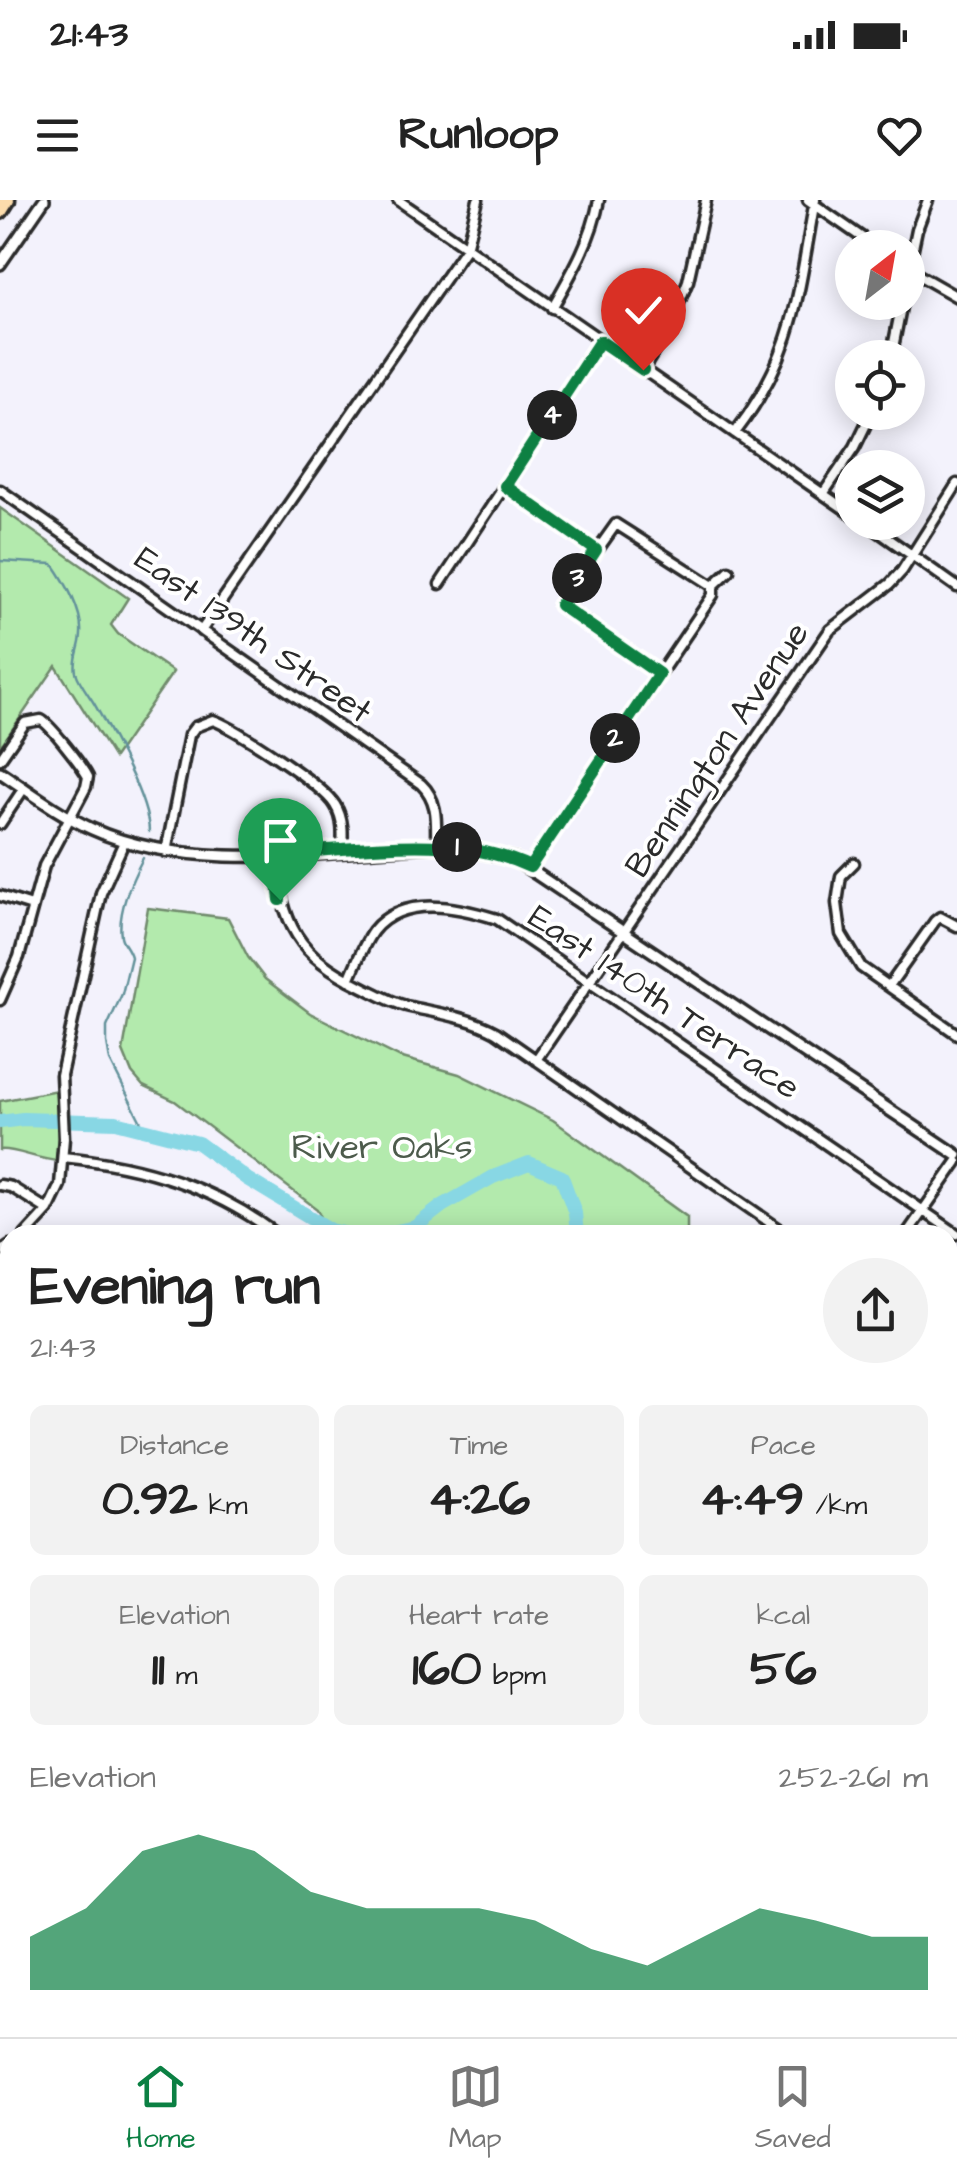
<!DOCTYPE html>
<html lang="en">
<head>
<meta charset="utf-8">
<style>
	:root { --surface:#fff; --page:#f2f2f2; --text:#222; --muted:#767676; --line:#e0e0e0; --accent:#0b8043 }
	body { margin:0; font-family:"Architects Daughter",sans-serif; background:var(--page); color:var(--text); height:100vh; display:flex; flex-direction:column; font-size:38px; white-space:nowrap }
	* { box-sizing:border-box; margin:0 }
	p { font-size:32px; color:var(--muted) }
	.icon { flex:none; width:55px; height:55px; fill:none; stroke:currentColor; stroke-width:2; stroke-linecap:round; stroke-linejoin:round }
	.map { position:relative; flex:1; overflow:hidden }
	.details { position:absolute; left:0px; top:1025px; width:958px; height:812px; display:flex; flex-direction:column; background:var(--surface); border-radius:30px 30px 0 0; box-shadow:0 5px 25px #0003 }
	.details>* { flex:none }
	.needle { width:65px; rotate:31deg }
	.controls { position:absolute; left:835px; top:30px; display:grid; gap:20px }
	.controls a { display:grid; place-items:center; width:90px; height:90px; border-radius:50%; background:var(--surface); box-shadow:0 5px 25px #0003; font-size:50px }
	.pin { position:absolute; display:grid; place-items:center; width:85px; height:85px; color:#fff; margin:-102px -42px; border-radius:50% 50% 50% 0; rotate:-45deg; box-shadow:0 0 10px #0007 }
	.pin .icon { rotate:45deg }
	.km { position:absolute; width:50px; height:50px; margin:-25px; border-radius:50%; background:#222; color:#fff; font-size:28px; line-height:50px; text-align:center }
	.round { display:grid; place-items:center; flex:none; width:105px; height:105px; border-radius:52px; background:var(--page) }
	.head { display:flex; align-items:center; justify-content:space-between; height:170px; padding:0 30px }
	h1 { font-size:55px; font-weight:700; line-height:75px }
	.metrics { display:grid; grid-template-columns:repeat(3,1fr); gap:15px; height:170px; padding:10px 30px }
	.metrics div { display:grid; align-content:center; border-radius:15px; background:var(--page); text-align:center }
	.metrics b { font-size:50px; font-weight:700 }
	.metrics small { font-size:28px; font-weight:400 }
	.metrics p { font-size:28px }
	.chart { height:280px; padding:20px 30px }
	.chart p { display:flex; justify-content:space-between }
	.chart svg { width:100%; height:180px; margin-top:10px; fill:var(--accent); opacity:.7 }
	.status { display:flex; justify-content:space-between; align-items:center; height:70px; padding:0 50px; background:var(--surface); direction:ltr }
	.status svg { height:28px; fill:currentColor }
	header { display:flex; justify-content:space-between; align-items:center; height:130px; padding:0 30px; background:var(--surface); font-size:45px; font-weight:700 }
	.menu { display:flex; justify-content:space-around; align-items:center; height:140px; border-top:2px solid var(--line); background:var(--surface); font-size:28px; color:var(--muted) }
	.menu a { display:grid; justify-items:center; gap:5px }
	.menu .active { color:var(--accent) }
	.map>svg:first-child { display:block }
	.built { fill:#e5e3f9 }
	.green { fill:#b3eaad; stroke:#6f8a6c; stroke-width:2.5 }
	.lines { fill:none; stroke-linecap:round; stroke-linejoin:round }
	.stream { stroke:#63929a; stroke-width:2.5 }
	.river { stroke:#88d7e4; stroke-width:14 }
	.minor-casing { stroke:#2b2b2b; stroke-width:15 }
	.tertiary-casing { stroke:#2b2b2b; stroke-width:16 }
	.motorway-casing { stroke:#2b2b2b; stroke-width:21 }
	.minor { stroke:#fff; stroke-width:8 }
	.tertiary { stroke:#fff; stroke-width:9 }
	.motorway { stroke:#fcdcac; stroke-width:14 }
	.route-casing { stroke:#fff; stroke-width:20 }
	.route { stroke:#0b8043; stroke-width:12 }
	.labels { text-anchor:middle; stroke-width:8; stroke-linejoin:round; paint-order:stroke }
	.street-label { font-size:35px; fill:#2b2b2b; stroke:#fff }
	.park-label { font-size:35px; fill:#4d5b4c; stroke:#fff }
</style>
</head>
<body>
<div class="status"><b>21:43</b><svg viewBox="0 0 49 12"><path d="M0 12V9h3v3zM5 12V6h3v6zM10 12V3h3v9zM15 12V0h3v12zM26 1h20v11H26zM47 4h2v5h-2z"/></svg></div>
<header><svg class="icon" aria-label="menu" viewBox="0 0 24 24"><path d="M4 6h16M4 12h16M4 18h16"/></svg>Runloop<svg class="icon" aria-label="heart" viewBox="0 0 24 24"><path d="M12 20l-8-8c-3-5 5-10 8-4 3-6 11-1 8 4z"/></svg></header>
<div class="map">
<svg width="957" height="1837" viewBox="0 0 957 1837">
	<rect width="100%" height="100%" fill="#f3f2fc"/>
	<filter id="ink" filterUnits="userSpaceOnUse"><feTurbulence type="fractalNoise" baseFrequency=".01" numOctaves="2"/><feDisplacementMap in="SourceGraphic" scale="20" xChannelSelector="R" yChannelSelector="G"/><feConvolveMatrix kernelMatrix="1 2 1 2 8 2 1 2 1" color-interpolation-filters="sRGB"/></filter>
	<g filter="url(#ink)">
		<!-- built -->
		<path class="built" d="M721,1828H867L881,1837H715Z"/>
		<!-- green -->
		<path class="green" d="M0,308L128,398L111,425L118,434L173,472L114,558L56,466L0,547Z
			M148,708L228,718L248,757L265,779L310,813L399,857L459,874L553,920L687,1017V1035H330L317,1009L175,901L143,886L132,873L123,851Z
			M57,890L58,961C38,960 14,948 0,950V901Z
			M10,1054V1536L0,1551V1059Z
			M948,1124L957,1126V1617L948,1606Z
			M948,1633L957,1642V1737L948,1750Z
			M10,1694V1828H48L42,1837H0V1709Z
			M168,1828H357L403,1837H162Z
			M614,1828H721L715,1837H607Z"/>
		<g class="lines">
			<!-- stream -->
			<path class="stream" d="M0,361L53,364C65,381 83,412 81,434C81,447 73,459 76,472C79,483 90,496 95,505C112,535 149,600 149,632
				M143,658C132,679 117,711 121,736C122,743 129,748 131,757L122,794L107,827V843L110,861L145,930"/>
			<!-- river -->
			<path class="river" d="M0,922L23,919L116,922L198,943L247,979L331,1030L351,1035
				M379,1035L415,1027L442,1006L493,977L529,963L562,977L575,1013L577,1035
				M948,1184L957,1179"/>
			<defs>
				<path id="minor" d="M398,0L852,314
					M808,0L877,48
					M908,69L957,97
					M908,72L917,29L928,0
					M552,108C572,73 592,39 599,0
					M891,158L902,102
					M643,170L670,125L688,81L706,0
					M735,233C795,155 798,93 815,0
					M505,286L596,350
					M0,290L421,584C439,601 436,623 436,646
					M823,294L855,247L872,212
					M865,322L957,387
					M440,384L600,141
					M201,431L466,48L478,0
					M659,474L560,405L564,397L616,324L713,386
					M0,559L25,523L41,520C50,524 83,567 88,577L86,587L44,666L19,757L0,800
					M0,624L24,588
					M166,652L189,535L195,527L213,520C234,527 324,586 335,605C344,619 343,635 342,651
					M274,654C284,726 295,754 363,787C377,794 391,802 406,806C436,813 469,817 496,832L788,1035
					M854,663L841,676L837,703L841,734L861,767L957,834
					M529,667L713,395V386L729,371
					M0,696L32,706
					M349,780C356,764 363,745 373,731C403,694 459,707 497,719L957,1034
					M889,786L935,721L940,717L957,726
					M536,860L830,430L890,384L902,371L957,284
					M63,957C143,965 213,986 278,1035
					M0,985L11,987L48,1010
					M25,1035L48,1010L60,985L64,938L61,875L101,693L124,642
					M906,1035L957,962
					M0,1052L10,1045
					M948,1622L957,1630
					M0,1631L10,1616
					M478,1828L486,1837
					M103,1837L110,1828
					M531,1837L542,1828"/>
				<path id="tertiary" d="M0,64L44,0
					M0,572C30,592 59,614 92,629C190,674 329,651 436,646H454L514,659L957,955
					M948,1790L957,1776
					M916,1837L922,1828"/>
				<path id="motorway" d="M0,11L7,0"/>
			</defs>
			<!-- minor casing -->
			<use href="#minor" class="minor-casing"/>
			<!-- tertiary casing -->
			<use href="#tertiary" class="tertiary-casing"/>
			<!-- motorway casing -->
			<use href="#motorway" class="motorway-casing"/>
			<!-- minor -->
			<use href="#minor" class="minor"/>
			<!-- tertiary -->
			<use href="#tertiary" class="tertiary"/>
			<!-- motorway -->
			<use href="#motorway" class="motorway"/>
		</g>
	</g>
	<g class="lines" filter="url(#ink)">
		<defs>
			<path id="route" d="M280,700L274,654C354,650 455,631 530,667L659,474L560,405L596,350L505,286L600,141L643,170"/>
		</defs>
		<!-- route casing -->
		<use href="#route" class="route-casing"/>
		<!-- route -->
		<use href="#route" class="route"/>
	</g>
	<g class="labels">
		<!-- street labels -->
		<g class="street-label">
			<text transform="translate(254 434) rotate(35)" y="12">East 139th Street</text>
			<text transform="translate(716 549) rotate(-56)" y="12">Bennington Avenue</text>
			<text transform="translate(665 801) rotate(34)" y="12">East 140th Terrace</text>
		</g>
		<!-- park labels -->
		<g class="park-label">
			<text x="382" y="958">River Oaks</text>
		</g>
	</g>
</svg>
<div class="controls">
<a><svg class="needle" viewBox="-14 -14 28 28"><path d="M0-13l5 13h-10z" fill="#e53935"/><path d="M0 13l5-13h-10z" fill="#767676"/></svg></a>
<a><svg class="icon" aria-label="locate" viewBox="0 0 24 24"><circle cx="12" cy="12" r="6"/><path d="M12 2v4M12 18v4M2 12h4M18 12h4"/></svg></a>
<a><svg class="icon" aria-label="layers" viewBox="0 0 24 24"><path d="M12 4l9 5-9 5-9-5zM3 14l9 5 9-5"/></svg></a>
</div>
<div class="pin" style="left:280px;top:700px;background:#1e9e55"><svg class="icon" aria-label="arrive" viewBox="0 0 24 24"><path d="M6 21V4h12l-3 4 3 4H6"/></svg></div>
<div class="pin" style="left:643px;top:170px;background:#d93025"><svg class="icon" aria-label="check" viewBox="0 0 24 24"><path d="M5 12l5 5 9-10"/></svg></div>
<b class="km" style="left:457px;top:647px">1</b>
<b class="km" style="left:615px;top:538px">2</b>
<b class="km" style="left:577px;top:378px">3</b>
<b class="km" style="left:552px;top:215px">4</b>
<section class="details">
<div class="head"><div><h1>Evening run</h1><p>21:43</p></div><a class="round"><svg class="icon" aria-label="share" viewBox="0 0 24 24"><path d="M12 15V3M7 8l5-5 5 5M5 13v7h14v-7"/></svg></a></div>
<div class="metrics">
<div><p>Distance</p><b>0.92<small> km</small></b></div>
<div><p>Time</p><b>4:26</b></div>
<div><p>Pace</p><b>4:49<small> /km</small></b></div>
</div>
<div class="metrics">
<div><p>Elevation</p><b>11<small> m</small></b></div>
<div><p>Heart rate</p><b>160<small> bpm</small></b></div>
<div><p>kcal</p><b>56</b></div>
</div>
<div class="chart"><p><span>Elevation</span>252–261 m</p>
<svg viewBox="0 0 160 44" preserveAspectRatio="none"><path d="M0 44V31L10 24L20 10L30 6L40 10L50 20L60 24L70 24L80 24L90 27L100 34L110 38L120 31L130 24L140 27L150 31L160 31V44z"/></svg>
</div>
</section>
</div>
<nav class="menu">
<a class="active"><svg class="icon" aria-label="home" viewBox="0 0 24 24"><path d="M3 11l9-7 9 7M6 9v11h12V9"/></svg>Home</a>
<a><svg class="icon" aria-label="map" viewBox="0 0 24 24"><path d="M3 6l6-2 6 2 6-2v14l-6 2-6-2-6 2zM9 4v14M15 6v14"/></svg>Map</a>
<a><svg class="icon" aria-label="saved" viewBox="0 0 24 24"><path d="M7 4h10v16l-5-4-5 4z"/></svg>Saved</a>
</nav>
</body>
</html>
